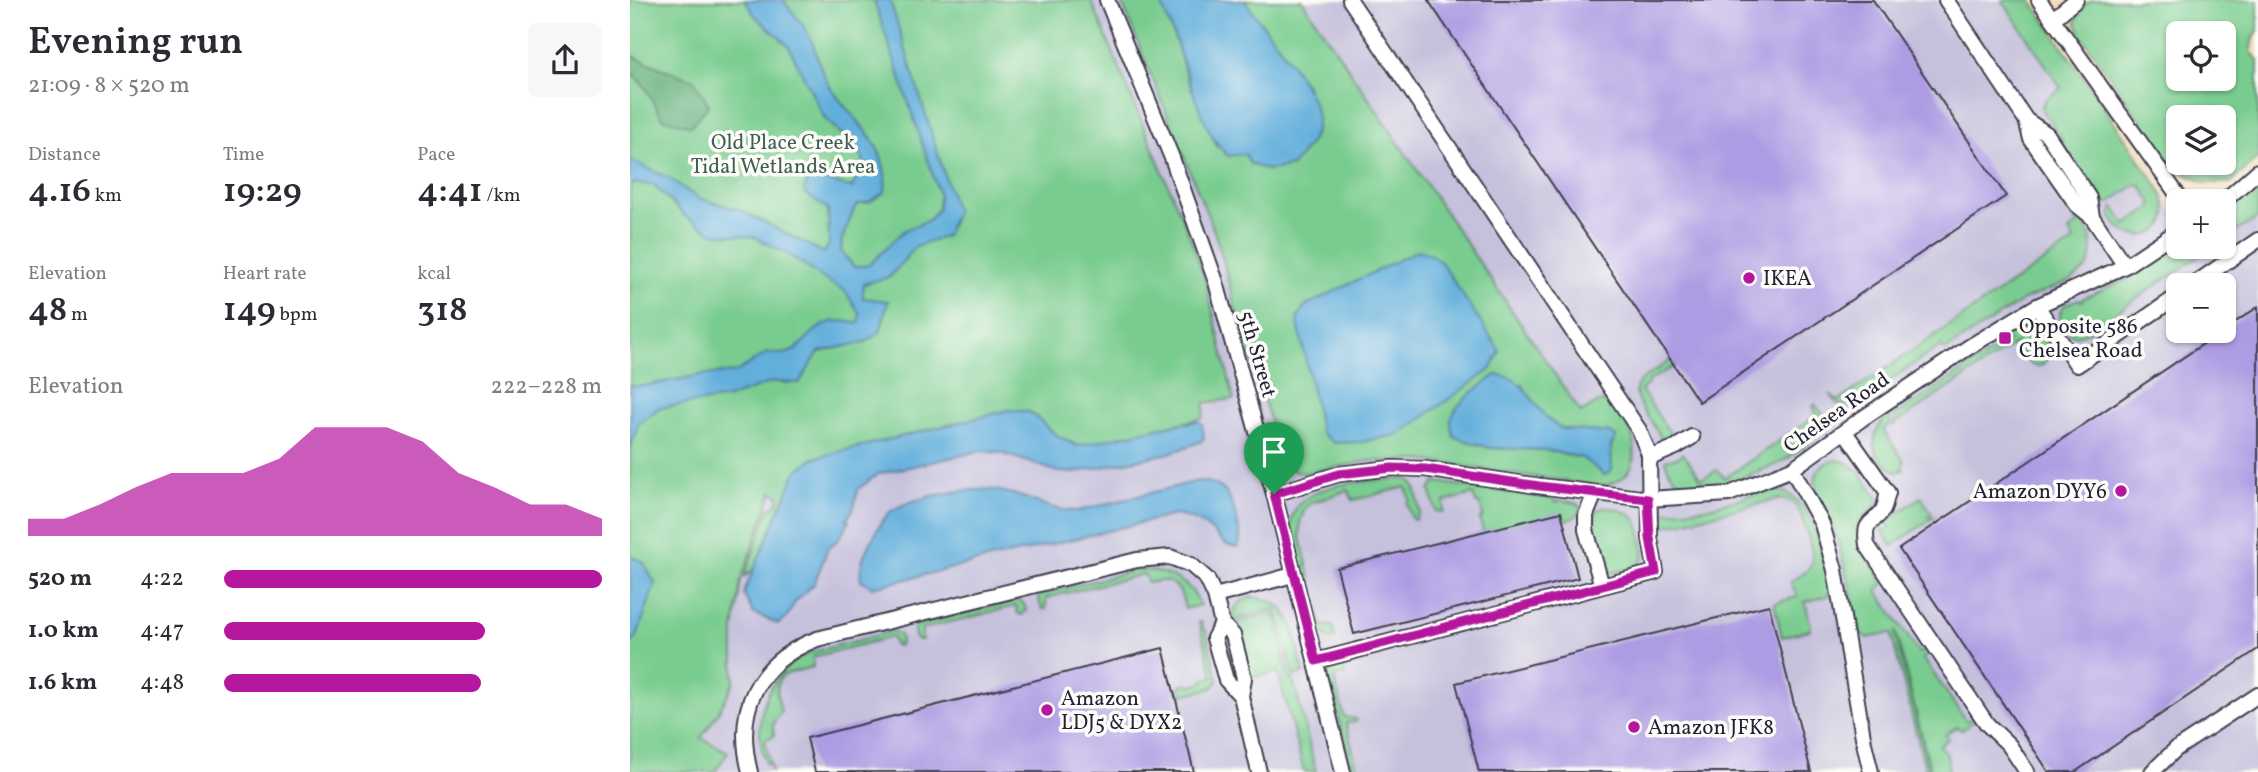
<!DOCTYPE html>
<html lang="en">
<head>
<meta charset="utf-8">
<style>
	:root { --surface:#fff; --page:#f7f7f7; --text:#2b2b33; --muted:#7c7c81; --accent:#b5179e }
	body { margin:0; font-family:Vollkorn,serif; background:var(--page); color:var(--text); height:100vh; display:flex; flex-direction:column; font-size:26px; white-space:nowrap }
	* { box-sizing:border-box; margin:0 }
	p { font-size:23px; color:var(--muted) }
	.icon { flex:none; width:38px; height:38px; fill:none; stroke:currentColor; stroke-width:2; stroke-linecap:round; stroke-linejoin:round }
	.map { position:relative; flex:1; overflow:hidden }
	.side { display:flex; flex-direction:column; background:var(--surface); width:630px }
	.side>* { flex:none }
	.fabs { position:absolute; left:1536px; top:21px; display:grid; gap:14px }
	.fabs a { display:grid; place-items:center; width:70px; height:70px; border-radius:10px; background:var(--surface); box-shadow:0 2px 5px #0004; font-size:35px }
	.pin { position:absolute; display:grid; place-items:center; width:60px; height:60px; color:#fff; margin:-72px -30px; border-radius:50% 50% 50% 0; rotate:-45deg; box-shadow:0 0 7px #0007 }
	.pin .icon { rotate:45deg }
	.round { display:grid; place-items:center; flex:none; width:74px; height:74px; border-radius:10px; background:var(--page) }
	.overview { display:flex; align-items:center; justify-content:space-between; height:119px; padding:0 28px }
	h1 { font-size:38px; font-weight:600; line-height:52px }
	.figures { display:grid; grid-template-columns:repeat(3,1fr); gap:10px; height:119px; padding:7px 28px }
	.figures div { display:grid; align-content:center }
	.figures b { font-size:35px; font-weight:600 }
	.figures small { font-size:19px; font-weight:400 }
	.figures p { font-size:19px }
	.chart { height:196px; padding:14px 28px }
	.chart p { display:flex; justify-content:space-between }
	.chart svg { width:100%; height:126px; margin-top:7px; fill:var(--accent); opacity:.7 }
	ul { padding:0 28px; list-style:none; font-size:23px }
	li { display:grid; grid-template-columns:112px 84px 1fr; align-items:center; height:52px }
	li i { height:18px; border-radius:9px; background:var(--accent) }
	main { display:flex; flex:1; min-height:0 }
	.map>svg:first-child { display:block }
	.industrial { fill:#c5c0db; fill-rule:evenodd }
	.green { fill:#79cc8f; stroke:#4e7765; stroke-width:2; fill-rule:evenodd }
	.forest { fill:#62b07a; stroke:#42695a; stroke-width:2 }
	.water { fill:#62afdc; stroke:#42688c; stroke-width:2 }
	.building { fill:#ad9ce3 }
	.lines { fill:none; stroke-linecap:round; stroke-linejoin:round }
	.minor-casing { stroke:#413e4e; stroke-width:18 }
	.minor { stroke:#fff; stroke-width:14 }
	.route-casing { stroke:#fff; stroke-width:14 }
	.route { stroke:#b5179e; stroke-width:9 }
	.poi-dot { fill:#b5179e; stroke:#fdfcf7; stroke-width:2.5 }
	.labels { text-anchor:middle; stroke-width:7; stroke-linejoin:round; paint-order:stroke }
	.park-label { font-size:21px; fill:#405e58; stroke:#fdfcf7 }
	.poi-label { font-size:21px; fill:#22223b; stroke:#fdfcf7; text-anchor:start }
	.street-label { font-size:21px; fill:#22223b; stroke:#fdfcf7 }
</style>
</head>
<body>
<main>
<section class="side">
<div class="overview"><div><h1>Evening run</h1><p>21:09 · 8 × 520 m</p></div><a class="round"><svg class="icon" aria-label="share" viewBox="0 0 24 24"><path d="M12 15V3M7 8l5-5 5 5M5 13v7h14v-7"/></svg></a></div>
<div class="figures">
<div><p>Distance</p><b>4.16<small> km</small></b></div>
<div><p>Time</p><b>19:29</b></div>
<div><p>Pace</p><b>4:41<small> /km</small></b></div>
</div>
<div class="figures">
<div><p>Elevation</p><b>48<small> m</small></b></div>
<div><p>Heart rate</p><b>149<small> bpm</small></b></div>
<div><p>kcal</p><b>318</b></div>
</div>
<div class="chart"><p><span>Elevation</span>222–228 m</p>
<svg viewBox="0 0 160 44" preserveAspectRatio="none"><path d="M0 44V38L10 38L20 33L30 27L40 22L50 22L60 22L70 17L80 6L90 6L100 6L110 11L120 22L130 27L140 33L150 33L160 38V44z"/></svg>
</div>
<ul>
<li><b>520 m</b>4:22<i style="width:100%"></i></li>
<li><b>1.0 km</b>4:47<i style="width:69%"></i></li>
<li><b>1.6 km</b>4:48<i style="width:68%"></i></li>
</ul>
</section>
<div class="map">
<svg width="1628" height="772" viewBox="0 0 1628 772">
	<rect width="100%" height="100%" fill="#fdfcf7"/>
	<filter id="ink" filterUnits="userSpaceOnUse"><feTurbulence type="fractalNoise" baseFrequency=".0143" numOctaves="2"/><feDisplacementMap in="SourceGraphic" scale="14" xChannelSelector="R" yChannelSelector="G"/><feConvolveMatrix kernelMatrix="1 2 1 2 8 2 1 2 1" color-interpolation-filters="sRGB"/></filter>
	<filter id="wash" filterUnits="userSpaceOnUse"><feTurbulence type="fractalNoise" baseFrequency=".00686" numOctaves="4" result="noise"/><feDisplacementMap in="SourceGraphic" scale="28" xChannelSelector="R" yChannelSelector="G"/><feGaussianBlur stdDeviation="1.57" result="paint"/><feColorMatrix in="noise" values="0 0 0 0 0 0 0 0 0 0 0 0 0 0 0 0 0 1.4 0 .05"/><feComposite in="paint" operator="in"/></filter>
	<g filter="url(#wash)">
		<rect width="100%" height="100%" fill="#f0ddbd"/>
		<!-- industrial -->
		<path class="industrial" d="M431,0H1394L1549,221V247H1594V211L1628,186V772H48L88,713L104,682V631L111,580L147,479L453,436L598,400ZM1549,285H1594V331H1549Z"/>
		<!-- green -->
		<path class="green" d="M0,0H461L562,242L576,284L604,399L575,403L573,418L447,446L425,434L400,412L379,410L184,458L166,472L124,569L114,578L139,509L146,505L150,496L142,492L111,580L104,631V682L88,713L71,738L98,752L85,772H0Z
			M491,0H530L546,42L556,75L587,147L677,87L614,0H672L951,413C957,410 964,403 970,402C996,397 1033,481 968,486L791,460L738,461L675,473C663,473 657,467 651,458L629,383L632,381L630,378L628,379L612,336L593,259L584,231ZM892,384C902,400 915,424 935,429C947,432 966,431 980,433L986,437L981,446L974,475L953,458L915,450L860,448Z
			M1372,0H1401L1529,188C1558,242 1490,249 1481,214L1484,207L1496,225L1521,208L1522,203L1511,186L1507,184L1479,203H1474L1469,199L1430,142L1433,140L1411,108L1415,100L1431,88Z
			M1462,0H1628V31L1622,41L1621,52L1628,60V157L1601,183H1575L1545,169L1452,37L1446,22L1450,8ZM1549,33H1594V79H1549ZM1549,117H1594V163H1549Z
			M1428,186L1459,232L1462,246L1461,258L1457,268L1442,280L1394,300L1376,311L1315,351L1311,346L1251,386L1253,390L1226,408L1207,404L1200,394L1208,401L1444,241L1439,231L1448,224L1424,189Z
			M1628,186V218L1594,239V217L1620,193L1622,194L1624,192L1623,190Z
			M1549,246L1583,247L1454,334L1446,336C1436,332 1424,318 1433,307C1437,302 1444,301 1449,299L1450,301L1453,300V298L1494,281Z
			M1398,324C1424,333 1423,373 1402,365C1396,362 1390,348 1386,343L1262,426L1266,419L1265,416L1378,341L1375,335L1390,325Z
			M1041,360L1045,366L1018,381V384L1011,390L1042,436L1049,432L1052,433L1045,440L1032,442C1027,423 1005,408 1006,388L1010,381Z
			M1185,404L1199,423L1198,430C1184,440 1146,470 1130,469L1131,471C1102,482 1046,505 1035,460L1049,457L1053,453L1071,479L1087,470L1095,478L1187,415L1183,407Z
			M1265,409L1267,411L1261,415L1260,424L1253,430L1274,461L1272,468L1274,470L1267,472C1234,454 1240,430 1265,409Z
			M1206,460C1228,462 1237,483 1248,499C1247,508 1240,509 1234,516C1216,538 1242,564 1254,583L1247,591L1289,653L1297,649L1300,650V653L1293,658L1336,721L1343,717L1346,719L1332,730L1327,727L1316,734L1318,739L1310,745L1317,755L1319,772H1301L1266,632L1265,633L1299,772H1296L1261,633L1238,638L1230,633C1222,598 1215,561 1203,527C1198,512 1185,498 1185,481C1186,468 1195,462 1206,460Z
			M777,479C788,483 787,501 790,512L785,520L782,519L777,503L780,500L776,487L723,500L718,490L681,503L675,509L670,522V536L692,626H703L705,638L701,640C682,630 681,608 676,589C671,569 661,545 661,525C662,480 745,480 777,479Z
			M806,482L924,499V502H928L929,500L946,503L950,506C950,514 945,517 939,520L853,532L850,519L853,516L850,504L846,503L843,494L814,502V512L806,511L800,490Z
			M1136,490C1184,485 1193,556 1201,590L1197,596L1175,602L1181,626L1180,630L1152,637L1144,603L1167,597L1161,582C1168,577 1179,572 1182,563C1184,552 1172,511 1164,504C1159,499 1154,499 1148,499L1036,526H1031L1028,522L1029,517L1034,512L1074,508L1103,501Z
			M1291,497L1302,514L1298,517H1304L1262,546L1251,529L1253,528L1255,531L1260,528L1257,522L1249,526Z
			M975,507C1010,512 1009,521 1014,554C1011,569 996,569 982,573L974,568L964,526V516L967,510Z
			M516,570C539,572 562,582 570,605L555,609C550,584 543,577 518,583L514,574L416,598V609H412L408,598L412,594L503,571Z
			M620,597C667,599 664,637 674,673L663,676L646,609L603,620C602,608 610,601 620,597Z
			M388,600L394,604L396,610L392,615L388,614L386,606L292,629V640H288L285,637L284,628L287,625Z
			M644,613L659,679H663L686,772H674L648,672L622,677C610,665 608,639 604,623Z
			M569,622H571L574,630H576L588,681L582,688L552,695L550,685L558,684L560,686L573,683L574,679L583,677Z
			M263,631L270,635L271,642L268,646L265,645L262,637L183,657V667C149,676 141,673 151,712L143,724L144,736L135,739L142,772L140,764H136C133,754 130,743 130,732C129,699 148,666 179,653Z
			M709,666H713L715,675L704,677L714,717L727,719L726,722L716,723L728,772H722L697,671Z"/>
		<!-- forest -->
		<path class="forest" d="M0,55L28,67L64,80L79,105L61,126L33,119L15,87L0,71Z"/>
		<!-- water -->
		<path class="water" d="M115,0H153C161,11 172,22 179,35C187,50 189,70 199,85C223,123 260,140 255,192L239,202L226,205L212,239L211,251L224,267L239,265L273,231L299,220L308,209L309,194L244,0H260L326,212L316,236L285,247L260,277L233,284V298L258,301L250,332L235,342L189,352L169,383L142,382L98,398L29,408L8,424L0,450V386H14L71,375L106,372L137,353C176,360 170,332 201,322C208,319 221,323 229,323L230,314L215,291L197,281L161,256L125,237L83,233L55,216L24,185L0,183V160L39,178L68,198L110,210L194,253L199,244L198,209L174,193L178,175L222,188L234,161L228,149L195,119L158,45L126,17Z
			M530,0H614C634,28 685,86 687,119C688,138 673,152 662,166L638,170L620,164L615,154L598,156C573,134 557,73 546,41C541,27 535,14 530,0Z
			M788,250L799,254L811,262L870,351L861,369L770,434L732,442L704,443L691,433L667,319L675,306Z
			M866,375C902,377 901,414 931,428C940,431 969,431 980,433L986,437L981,446L982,470L975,475L952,458L915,450L860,448L824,437C823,432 820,424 821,420C826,400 852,386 866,375Z
			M379,410L400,412L425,434L447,446L532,427L568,421L572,424L574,437L572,441L540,453L443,473L429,472L371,453L350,451L248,474L228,489L224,507L217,520L219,522L208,540L198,548L184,584L165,602L157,617L148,624L123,613L114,594L116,587L166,472L184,458Z
			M568,481C595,482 601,496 607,520C609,530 612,538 608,547C594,549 587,534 576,526C566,520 555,516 544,515L252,585L242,587L231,580C228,564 237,548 245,534C249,526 253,518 260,512C280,497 345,486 370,491C397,495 420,512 448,511Z
			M0,556L13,562L25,583L7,637L0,645Z"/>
		<g id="blocks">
			<!-- building -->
			<path class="building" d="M798,0H1243L1376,196L1069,402Z
				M1628,307V649L1445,772H1419L1269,549Z
				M931,512L948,578L724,634L707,568Z
				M1139,605L1181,772H849L826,683Z
				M533,648L564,772H185L177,738Z"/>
		</g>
	</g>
	<g filter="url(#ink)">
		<use href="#blocks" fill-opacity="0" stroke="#413e4e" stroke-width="2"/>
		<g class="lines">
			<defs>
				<path id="minor" d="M477,0L542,158L586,282L644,494L713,772
					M1316,0L1396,120L1401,139L1447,205L1462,217L1495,266
					M1409,0L1552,201
					M1423,19L1446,0
					M1396,120L1417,134L1459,198L1462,217
					M1594,201L1628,171
					M1563,285L1628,240
					M1407,306L1447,365L1549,295
					M1215,432L1258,493C1256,498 1255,506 1253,510C1242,526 1233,519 1237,545L1357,724L1379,745L1397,772
					M1020,458L1046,447L1062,437
					M1162,469L1192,524L1205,570L1234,743L1241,772
					M965,493L956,515V530L972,586
					M644,494L709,474L762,468L795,469L909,486L1018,499L1099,494L1162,469L1233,418L1339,347L1407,306L1495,266L1549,230
					M585,596L663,575
					M592,624L584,638L596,680L611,696
					M686,661L1026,572L1020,538L1019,454L1009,430L720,0
					M120,772C104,709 127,662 187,639L507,560L540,557L561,565L577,579L585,596L592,624L603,635L614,678L611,696L629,772
					M1522,772L1546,749L1628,695"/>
			</defs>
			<!-- minor casing -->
			<use href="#minor" class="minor-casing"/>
			<!-- minor -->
			<use href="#minor" class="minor"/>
		</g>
	</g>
	<g class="lines" filter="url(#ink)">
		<defs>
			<path id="route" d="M762,468L795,469L909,486L1018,499L1020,538L1026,572L686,661L644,494L709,474Z"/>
		</defs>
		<!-- route casing -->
		<use href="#route" class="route-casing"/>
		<!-- route -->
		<use href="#route" class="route"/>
	</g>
	<!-- markers -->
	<g class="poi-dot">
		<circle cx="1119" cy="278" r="7"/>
		<rect x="1368" y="331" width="14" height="14" rx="3.5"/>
		<circle cx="1491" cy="491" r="7"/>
		<circle cx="417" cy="710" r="7"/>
		<circle cx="1004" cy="727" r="7"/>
	</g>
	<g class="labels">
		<!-- park labels -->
		<g class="park-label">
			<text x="153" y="149">Old Place Creek<tspan x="153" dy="24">Tidal Wetlands Area</tspan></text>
		</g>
		<!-- poi labels -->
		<g class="poi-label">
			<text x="1133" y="285">IKEA</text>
			<text x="1389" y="333">Opposite 586<tspan x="1389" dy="24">Chelsea Road</tspan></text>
			<text x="1477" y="498" text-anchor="end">Amazon DYY6</text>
			<text x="431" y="705">Amazon<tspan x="431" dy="24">LDJ5 &amp; DYX2</tspan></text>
			<text x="1018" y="734">Amazon JFK8</text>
		</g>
		<!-- street labels -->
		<g class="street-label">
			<text transform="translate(628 354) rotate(74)" y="7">5th Street</text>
			<text transform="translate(1206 412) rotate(-35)" y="7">Chelsea Road</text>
		</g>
	</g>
</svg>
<div class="fabs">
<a><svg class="icon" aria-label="locate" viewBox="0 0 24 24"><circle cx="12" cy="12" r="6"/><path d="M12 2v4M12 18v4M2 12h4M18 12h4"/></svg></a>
<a><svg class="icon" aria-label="layers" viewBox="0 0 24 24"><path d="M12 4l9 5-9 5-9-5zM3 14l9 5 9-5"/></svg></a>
<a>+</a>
<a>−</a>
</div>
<div class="pin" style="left:644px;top:494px;background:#1e9e55"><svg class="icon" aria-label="arrive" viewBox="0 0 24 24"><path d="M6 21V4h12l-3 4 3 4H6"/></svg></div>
</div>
</main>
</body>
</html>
